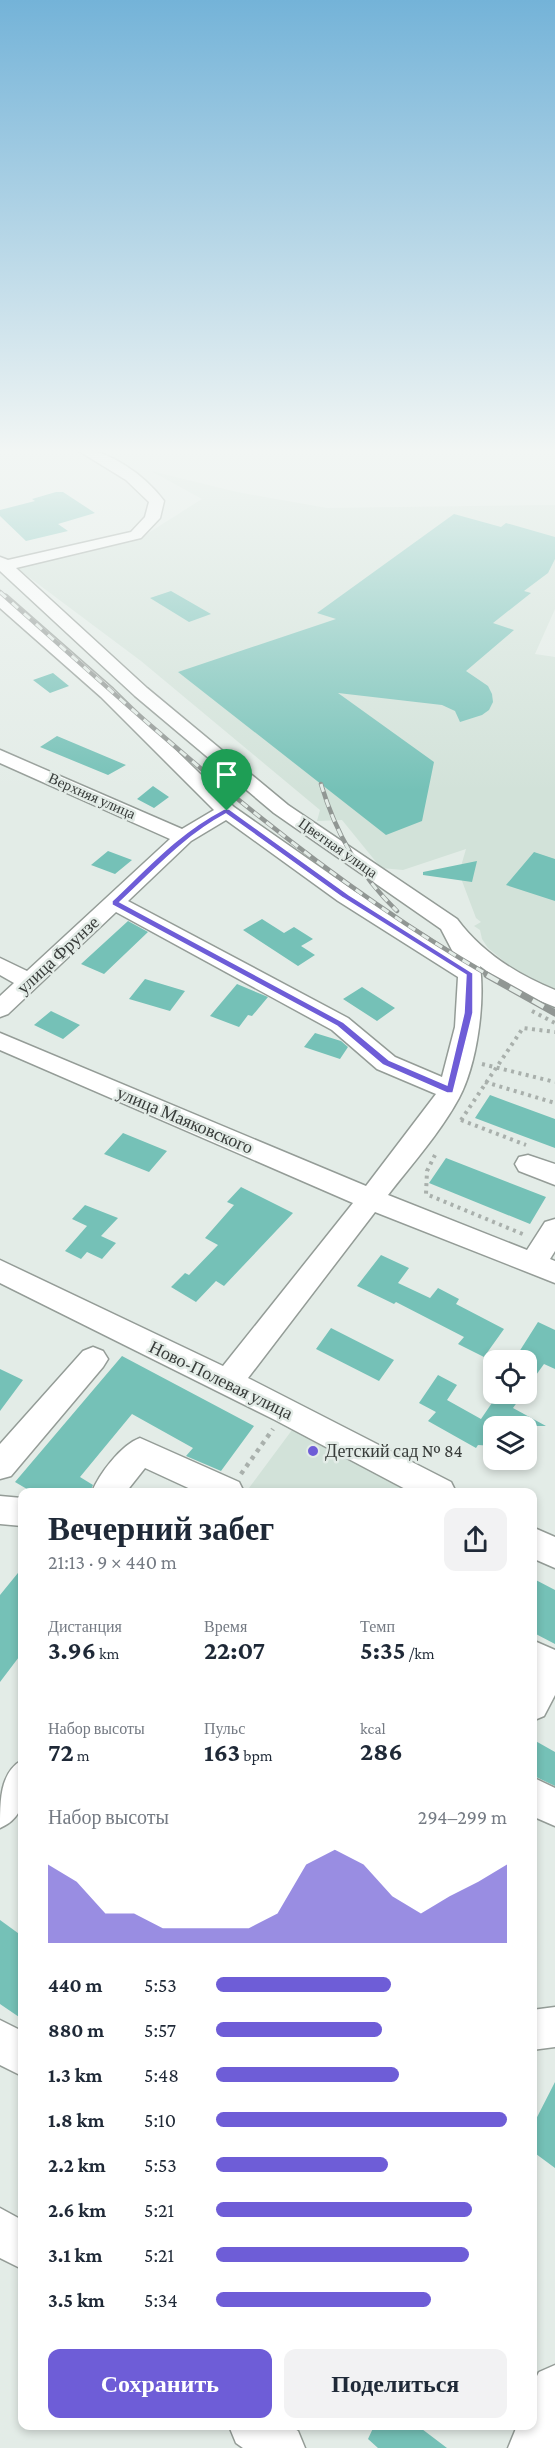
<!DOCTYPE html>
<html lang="ru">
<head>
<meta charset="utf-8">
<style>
	:root { --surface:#fff; --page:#f2f2f3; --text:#1f2937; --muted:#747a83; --accent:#6e5dd7 }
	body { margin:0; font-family:"Crimson Pro",serif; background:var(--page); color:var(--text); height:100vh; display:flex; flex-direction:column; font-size:22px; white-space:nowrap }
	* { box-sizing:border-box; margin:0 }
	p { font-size:20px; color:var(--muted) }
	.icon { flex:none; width:33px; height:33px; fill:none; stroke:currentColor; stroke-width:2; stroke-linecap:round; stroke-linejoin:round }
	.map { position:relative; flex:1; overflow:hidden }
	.drawer { position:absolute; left:18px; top:1488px; width:519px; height:942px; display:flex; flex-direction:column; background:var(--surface); border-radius:12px; box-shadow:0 3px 9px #0003 }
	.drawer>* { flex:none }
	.buttons { position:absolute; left:483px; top:1350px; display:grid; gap:12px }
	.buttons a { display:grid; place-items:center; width:54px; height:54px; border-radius:12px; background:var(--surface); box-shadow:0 3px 9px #0003; font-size:30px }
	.pin { position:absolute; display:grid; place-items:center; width:51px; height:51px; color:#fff; margin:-62px -26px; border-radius:50% 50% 50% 0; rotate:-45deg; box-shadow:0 0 6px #0007 }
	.pin .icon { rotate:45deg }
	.round { display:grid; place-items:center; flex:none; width:63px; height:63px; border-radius:12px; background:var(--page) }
	.head { display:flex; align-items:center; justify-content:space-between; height:102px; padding:0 30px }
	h1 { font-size:33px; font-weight:700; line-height:45px }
	.metrics { display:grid; grid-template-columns:repeat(3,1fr); gap:9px; height:102px; padding:6px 30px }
	.metrics div { display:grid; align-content:center }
	.metrics b { font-size:26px; font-weight:700 }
	.metrics small { font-size:16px; font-weight:400 }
	.metrics p { font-size:16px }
	.chart { height:168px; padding:12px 30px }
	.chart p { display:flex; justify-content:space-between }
	.chart svg { width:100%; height:108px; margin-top:6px; fill:var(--accent); opacity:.7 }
	.action { display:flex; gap:12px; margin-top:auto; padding:12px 30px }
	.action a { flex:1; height:69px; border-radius:12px; background:var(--accent); color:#fff; font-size:24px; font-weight:700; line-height:69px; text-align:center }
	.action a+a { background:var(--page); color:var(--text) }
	ul { padding:0 30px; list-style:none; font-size:20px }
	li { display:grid; grid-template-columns:96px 72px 1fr; align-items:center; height:45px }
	li i { height:15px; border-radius:8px; background:var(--accent) }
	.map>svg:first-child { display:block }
	.built { fill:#d2e2d9 }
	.building { fill:#75c1b7 }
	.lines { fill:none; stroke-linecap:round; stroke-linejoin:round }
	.minor-casing { stroke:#949c97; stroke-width:3 }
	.path-far1 { stroke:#a9b0ac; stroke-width:4; stroke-dasharray:3 4.5; stroke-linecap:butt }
	.path { stroke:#a9b0ac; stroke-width:4.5; stroke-dasharray:4 5; stroke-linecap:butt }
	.minor { fill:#fff; fill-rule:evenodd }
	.rail-far1-casing { stroke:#919794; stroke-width:4.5 }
	.rail-casing { stroke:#919794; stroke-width:7 }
	.rail-far1 { stroke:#e3ece7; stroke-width:3; stroke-dasharray:8; stroke-linecap:butt }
	.rail { stroke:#e3ece7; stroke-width:4.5; stroke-dasharray:13; stroke-linecap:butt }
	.route { fill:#6e5dd7; stroke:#fff; stroke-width:1.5; fill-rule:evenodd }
	.poi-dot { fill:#6e5dd7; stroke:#e3ece7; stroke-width:2 }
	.labels { text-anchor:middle; stroke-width:5; stroke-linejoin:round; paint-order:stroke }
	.far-street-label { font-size:15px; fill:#383c3a; stroke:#e3ece7 }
	.street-label { font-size:18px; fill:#383c3a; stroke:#e3ece7 }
	.poi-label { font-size:18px; fill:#383c3a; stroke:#e3ece7; text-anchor:start }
</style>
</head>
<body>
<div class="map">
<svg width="555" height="2448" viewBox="0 0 555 2448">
	<rect width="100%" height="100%" fill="#e3ece7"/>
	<!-- built -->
	<path class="built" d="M151,471L237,492L327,508L555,505V609L535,654L555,657V989L524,978L488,948L482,939L480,930L474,926L481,922L476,918L459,873L466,849L403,870L381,868L342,820L317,821L320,810L141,661L14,566L142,537L202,499Z
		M305,1428L428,1492H246L292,1430Z"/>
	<!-- building -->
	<path class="building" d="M56,492H63L95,513L58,524L68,531L26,541L0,516V510L35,501L32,499Z
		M454,514L501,527L506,523L555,537V559L548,573L524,591L531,593L493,623L514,630L466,671L488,686L492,694L493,702L489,710L482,715L460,722L455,711L442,705L338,693L434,762L422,821L386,835L178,672L336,619L317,613Z
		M171,591L211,614L189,622L150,598Z
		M53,673L69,686L50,693L33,680Z
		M57,736L126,765L108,775L40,747Z
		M153,786L169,797L154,808L137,799Z
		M108,851L132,860L115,874L91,865Z
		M534,852L555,859V901L506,885Z
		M477,861L472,882L423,875V872Z
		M262,919L284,933L294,927L313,939L301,946L315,955L298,966L243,930Z
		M128,921L148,932L104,974L81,964Z
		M145,979L185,991L170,1011L129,999Z
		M237,984L268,997L252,1016L248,1015L239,1027L210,1016Z
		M362,987L395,1008L377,1021L343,999Z
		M51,1011L80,1025L63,1039L34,1025Z
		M315,1033L341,1041L348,1047L340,1059L304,1047Z
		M490,1095L555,1119V1148L475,1118Z
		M123,1133L167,1151L149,1172L104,1154Z
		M446,1158L546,1197L530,1224L429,1183Z
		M241,1187L293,1213L224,1286L216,1281L196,1302L171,1287L185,1273L189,1275L218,1245L205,1238L234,1205L227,1202Z
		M85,1205L118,1218L101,1236L116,1243L102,1259L87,1252L81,1259L65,1251L87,1226L72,1219Z
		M381,1255L409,1268L398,1283L430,1298L438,1288L459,1299L456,1304L504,1329L484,1357L458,1344L464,1337L396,1302L394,1304L357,1286Z
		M538,1322L555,1330V1369L544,1364L526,1389V1356L519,1352Z
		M331,1328L394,1360L379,1381L316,1349Z
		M122,1356L254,1426L221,1471L186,1456L193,1448L132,1414L80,1477L93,1485L90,1492H32L15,1482Z
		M0,1369L23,1380L0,1411Z
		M438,1375L457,1385L447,1400L481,1419L498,1394H523L513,1408L546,1426H494V1446L478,1445L476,1448L428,1421L436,1412L419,1403Z
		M22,1568V1653L0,1682V1595Z
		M532,1578L555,1590V1644L532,1632Z
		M532,1739L555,1752V1786L532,1775Z
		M0,1920L22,1936V2019L0,2004Z
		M555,2082V2168L532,2151V2127Z
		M374,2426H418L447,2448H378L368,2439Z"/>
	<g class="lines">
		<defs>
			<path id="minor" d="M74,448C107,448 145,475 164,501L160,518L141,538L16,568L147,688L288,805L457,919C481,952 518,975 555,990V1007L513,990L480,966C485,1004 477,1064 459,1098C440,1133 412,1164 388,1195L527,1250L545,1222L555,1219V1251L550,1259L555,1261V1283L375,1212L248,1378L451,1482L456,1492H411L275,1420L0,1283V1260L223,1366L353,1203L0,1050V1033L366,1186L436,1094L377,1069L332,1030L116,912L8,1014L0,1017V996L14,983L0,975V958L27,971L170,839L0,763V750L182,829L214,810L101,697L0,608V594L6,595L113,689L234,807L354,891L454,954L441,929L274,813L135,696L0,571V557L8,560L131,532L145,517L149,502L126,480ZM226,820L338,901L458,977L455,1027L442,1077L395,1057L348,1018L128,901L191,841Z
				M528,1155L555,1164V1185L519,1171L515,1164L519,1157Z
				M93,1347L103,1351L108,1359L103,1367L11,1476L0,1479V1444L83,1351Z
				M140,1438L239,1482L244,1492H197L145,1468L126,1492H92C99,1474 121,1445 140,1438Z
				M0,1496L22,1498V1526L0,1524Z
				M532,1527L555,1537V1568L532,1558Z
				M532,1640L555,1650V1695L544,1716L532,1721Z
				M22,1760C25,1787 29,1816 0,1828C0,1800 0,1773 22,1760Z
				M532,1777L555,1788V1826L532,1816Z
				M555,2007V2047L532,2050V2010Z
				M0,2020L22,2031V2076L0,2065Z
				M0,2208L22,2220V2269L0,2258Z
				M555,2365V2448H508L517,2426H532V2386L539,2372Z
				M229,2426H290L298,2431L305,2448H243L236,2443Z"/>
		</defs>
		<!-- minor casing -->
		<use href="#minor" class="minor-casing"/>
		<!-- path-far1 -->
		<path class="path-far1" d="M532,1011L555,1023
			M482,1064L555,1082
			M485,1082L555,1103
			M461,1120L523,1028L555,1032
			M461,1120L526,1145
			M435,1155L427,1171L426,1194L525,1235"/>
		<!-- path -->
		<path class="path" d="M241,1474L273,1429"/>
		<!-- minor -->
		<use href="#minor" class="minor"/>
		<defs>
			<path id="rail-far1" d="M0,592C159,733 304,869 490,976
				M321,784C336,834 359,874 397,911"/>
			<path id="rail" d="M487,975L555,1013"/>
		</defs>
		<!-- rail-far1 casing -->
		<use href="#rail-far1" class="rail-far1-casing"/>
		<!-- rail casing -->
		<use href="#rail" class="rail-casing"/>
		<!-- rail-far1 -->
		<use href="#rail-far1" class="rail-far1"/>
		<!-- rail -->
		<use href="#rail" class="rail"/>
	</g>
	<!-- sky -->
	<linearGradient id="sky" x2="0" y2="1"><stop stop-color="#74b3d8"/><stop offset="0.57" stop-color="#f2f6f4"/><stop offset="1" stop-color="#f2f6f4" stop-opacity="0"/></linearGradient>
	<rect width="555" height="791" fill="url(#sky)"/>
	<!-- route -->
	<path class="route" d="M224,809H229L349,895L473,973V1013L453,1093H447L383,1065L337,1026L112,905V901C149,866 178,833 224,809ZM226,814L343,898L466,975L464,1013L447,1085L389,1060L343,1022L120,902C154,870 185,836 226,814Z"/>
	<!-- markers -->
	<circle class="poi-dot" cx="313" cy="1451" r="6"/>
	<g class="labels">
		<!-- far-street labels -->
		<g class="far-street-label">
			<text transform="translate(92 796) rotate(24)" y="5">Верхняя улица</text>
			<text transform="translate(338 848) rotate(35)" y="5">Цветная улица</text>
		</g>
		<!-- street labels -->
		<g class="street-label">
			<text transform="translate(58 955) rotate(-43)" y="6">улица Фрунзе</text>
			<text transform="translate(185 1120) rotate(23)" y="6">улица Маяковского</text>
			<text transform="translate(221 1380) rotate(26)" y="6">Ново-Полевая улица</text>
		</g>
		<!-- poi labels -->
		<g class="poi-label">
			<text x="325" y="1457">Детский сад № 84</text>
		</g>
	</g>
</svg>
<div class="buttons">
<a><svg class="icon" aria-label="locate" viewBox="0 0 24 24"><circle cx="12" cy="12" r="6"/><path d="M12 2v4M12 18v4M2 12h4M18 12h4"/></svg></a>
<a><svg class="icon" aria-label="layers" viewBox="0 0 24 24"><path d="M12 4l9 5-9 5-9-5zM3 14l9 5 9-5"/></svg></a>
</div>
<div class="pin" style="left:227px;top:811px;background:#1e9e55"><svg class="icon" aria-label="arrive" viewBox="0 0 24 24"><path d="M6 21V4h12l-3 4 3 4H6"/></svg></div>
<section class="drawer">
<div class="head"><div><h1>Вечерний забег</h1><p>21:13 · 9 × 440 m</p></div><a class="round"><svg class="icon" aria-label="share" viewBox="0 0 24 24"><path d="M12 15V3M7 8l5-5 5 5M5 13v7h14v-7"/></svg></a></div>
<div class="metrics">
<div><p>Дистанция</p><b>3.96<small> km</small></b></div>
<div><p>Время</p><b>22:07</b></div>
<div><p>Темп</p><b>5:35<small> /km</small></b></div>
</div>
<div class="metrics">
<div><p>Набор высоты</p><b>72<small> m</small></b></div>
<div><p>Пульс</p><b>163<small> bpm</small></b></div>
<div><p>kcal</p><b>286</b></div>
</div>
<div class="chart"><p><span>Набор высоты</span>294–299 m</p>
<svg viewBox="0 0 160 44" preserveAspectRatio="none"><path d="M0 44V12L10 19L20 32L30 32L40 38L50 38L60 38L70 38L80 32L90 12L100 6L110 12L120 25L130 32L140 25L150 19L160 12V44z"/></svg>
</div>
<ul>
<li><b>440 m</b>5:53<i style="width:60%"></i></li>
<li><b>880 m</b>5:57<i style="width:57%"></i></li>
<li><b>1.3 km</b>5:48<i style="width:63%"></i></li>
<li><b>1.8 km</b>5:10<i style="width:100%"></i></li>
<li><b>2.2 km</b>5:53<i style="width:59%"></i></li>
<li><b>2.6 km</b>5:21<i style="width:88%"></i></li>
<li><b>3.1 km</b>5:21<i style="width:87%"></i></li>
<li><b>3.5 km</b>5:34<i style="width:74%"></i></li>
</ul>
<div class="action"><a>Сохранить</a><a>Поделиться</a></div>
</section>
</div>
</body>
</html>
